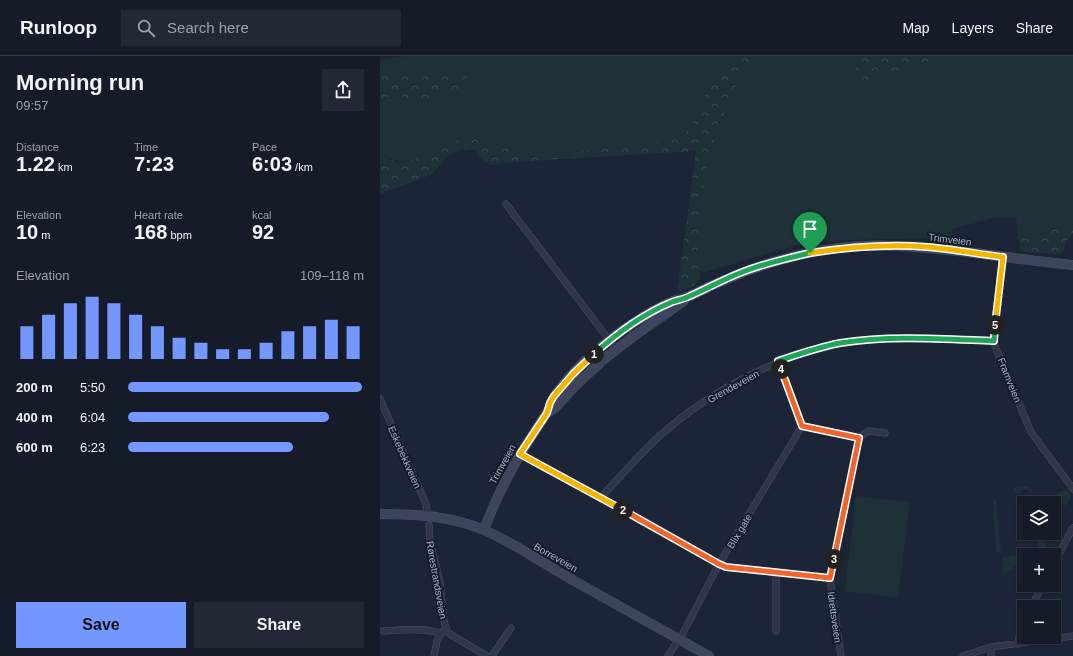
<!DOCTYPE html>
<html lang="en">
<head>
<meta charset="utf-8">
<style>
	:root { --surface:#151b29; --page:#222835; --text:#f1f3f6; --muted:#9da1a8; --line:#343946; --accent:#7496ff }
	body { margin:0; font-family:Arial,sans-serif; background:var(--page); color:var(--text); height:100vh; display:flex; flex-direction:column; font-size:15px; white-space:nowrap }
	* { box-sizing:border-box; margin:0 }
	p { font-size:13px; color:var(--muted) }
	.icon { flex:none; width:22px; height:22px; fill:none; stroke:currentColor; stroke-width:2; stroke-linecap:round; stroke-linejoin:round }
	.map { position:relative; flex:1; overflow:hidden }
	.drawer { display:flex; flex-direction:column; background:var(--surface); width:380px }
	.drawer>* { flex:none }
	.tools { position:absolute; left:637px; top:440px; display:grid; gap:8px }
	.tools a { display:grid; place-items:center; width:44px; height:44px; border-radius:0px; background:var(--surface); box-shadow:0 1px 3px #0004,0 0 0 1px var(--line); font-size:20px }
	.pin { position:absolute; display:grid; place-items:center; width:34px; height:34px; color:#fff; margin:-41px -17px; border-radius:50% 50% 50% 0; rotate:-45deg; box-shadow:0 0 4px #0007 }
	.pin .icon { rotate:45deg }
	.km { position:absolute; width:20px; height:20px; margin:-10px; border-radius:50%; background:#222; color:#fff; font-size:11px; line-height:20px; text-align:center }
	.round { display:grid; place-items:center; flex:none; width:42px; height:42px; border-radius:0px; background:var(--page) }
	.headline { display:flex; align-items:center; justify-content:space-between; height:68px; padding:0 16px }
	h1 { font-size:22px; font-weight:700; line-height:30px }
	.metrics { display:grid; grid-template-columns:repeat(3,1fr); gap:6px; height:68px; padding:4px 16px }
	.metrics div { display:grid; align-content:center }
	.metrics b { font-size:20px; font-weight:700 }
	.metrics small { font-size:11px; font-weight:400 }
	.metrics p { font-size:11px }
	.chart { height:112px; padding:8px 16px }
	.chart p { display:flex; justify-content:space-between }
	.chart svg { width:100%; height:72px; margin-top:4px; stroke:var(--accent); stroke-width:6 }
	.primary-button { display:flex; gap:8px; margin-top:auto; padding:8px 16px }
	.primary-button a { flex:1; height:46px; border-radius:0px; background:var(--accent); color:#111; font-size:16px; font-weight:700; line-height:46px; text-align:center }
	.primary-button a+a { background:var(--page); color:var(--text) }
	ul { padding:0 16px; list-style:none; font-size:13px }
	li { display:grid; grid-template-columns:64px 48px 1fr; align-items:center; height:30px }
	li i { height:10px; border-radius:5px; background:var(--accent) }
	header { display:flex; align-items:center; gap:24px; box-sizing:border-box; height:56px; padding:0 20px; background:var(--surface); border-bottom:1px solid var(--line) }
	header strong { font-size:19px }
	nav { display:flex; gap:22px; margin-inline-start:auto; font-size:14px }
	.search { width:280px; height:36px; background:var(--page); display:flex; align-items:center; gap:10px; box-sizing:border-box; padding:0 14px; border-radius:0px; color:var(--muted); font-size:15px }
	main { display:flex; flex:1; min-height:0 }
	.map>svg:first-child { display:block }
	.green { fill:#1e3138 }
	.forest { fill:url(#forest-crowns) }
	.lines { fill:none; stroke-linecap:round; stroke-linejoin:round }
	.minor-casing { stroke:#4b5163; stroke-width:7 }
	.secondary-casing { stroke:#4b5163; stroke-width:10 }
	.minor { stroke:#303647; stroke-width:6 }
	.secondary { stroke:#3d445b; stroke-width:9 }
	.split-1-casing { stroke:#fff; stroke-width:8 }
	.split-2-casing { stroke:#fff; stroke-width:8 }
	.split-3-casing { stroke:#fff; stroke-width:8 }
	.split-4-casing { stroke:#fff; stroke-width:8 }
	.split-5-casing { stroke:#fff; stroke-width:8 }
	.split-6-casing { stroke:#fff; stroke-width:8 }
	.split-1 { stroke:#22a559; stroke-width:5 }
	.split-2 { stroke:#f5b400; stroke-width:5 }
	.split-3 { stroke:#f0652b; stroke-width:5 }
	.split-4 { stroke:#f0652b; stroke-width:5 }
	.split-5 { stroke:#22a559; stroke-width:5 }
	.split-6 { stroke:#f5b400; stroke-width:5 }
	.labels { text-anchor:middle; stroke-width:4; stroke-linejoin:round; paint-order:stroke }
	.street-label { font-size:10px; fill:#a9b0c5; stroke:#161c2b }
</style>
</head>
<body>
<header>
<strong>Runloop</strong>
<div class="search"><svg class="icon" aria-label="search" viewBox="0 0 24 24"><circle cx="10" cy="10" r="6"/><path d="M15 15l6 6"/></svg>Search here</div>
<nav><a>Map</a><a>Layers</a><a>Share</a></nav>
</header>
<main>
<section class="drawer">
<div class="headline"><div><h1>Morning run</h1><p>09:57</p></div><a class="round"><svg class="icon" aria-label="share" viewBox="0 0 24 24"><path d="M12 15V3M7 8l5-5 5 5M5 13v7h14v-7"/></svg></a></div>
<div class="metrics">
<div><p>Distance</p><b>1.22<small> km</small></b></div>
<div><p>Time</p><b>7:23</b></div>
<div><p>Pace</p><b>6:03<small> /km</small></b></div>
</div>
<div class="metrics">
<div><p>Elevation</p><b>10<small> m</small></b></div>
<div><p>Heart rate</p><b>168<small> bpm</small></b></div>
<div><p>kcal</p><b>92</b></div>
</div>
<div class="chart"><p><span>Elevation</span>109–118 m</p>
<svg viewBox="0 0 160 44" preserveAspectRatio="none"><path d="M5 44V24M15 44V17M25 44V10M35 44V6M45 44V10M55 44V17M65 44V24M75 44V31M85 44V34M95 44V38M105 44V38M115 44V34M125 44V27M135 44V24M145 44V20M155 44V24"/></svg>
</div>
<ul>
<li><b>200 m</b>5:50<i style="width:99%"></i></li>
<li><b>400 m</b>6:04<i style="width:85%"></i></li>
<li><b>600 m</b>6:23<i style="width:70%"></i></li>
</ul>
<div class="primary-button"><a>Save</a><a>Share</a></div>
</section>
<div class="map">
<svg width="693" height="600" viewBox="0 0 693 600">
	<defs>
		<pattern id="forest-crowns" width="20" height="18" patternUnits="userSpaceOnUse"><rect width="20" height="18" fill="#1e3138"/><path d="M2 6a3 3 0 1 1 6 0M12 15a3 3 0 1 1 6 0" fill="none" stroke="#3c4c53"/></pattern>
	</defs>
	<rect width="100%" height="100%" fill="#1c2437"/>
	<!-- green -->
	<path class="green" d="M26,0H352L327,36L312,70L303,79L269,88L235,92L183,97L141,96L92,82L32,104C17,107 12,104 0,97V45L2,43L18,40L31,42L87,21L81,15L18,16L0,19V4Z
		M373,0H475L477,23L485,25L565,0H693V167L663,177L638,179L636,162L617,161L573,173L571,182L465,184L418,189L325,216L320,215L319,213C317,175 321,137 329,101C334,81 343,62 351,43C357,28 363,14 373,0Z
		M648,430L654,436H649L648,433L641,434V437H635L634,431Z
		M685,434L688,435L691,440L687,449L652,447L654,443L668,441Z
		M476,440L530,446L518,542L465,535Z
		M616,443V444L621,497L616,496L613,445Z
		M657,477H661L662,487L667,486L666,492L659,493Z
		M644,499V503L639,506L623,521L622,501Z"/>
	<!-- forest -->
	<path class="forest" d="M352,0H373C363,14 357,28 351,43C343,62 334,81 329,100C321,137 317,175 319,213C325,228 308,233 297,237L316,95L149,105L110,109L103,104L94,94L82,93L70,99L62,106L53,118L0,138V97C6,101 12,105 19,106C32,108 70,87 83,82H92L141,96L183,97L235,92L269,88L303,79L312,70L327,36Z
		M475,0H565L485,25L477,23Z
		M81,15L87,21L84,31C71,36 59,42 46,44C30,46 14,34 0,45V19L18,16Z
		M693,167V177L685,186L684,194L680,198L640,196L638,179L663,177Z"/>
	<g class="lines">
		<defs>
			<path id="minor" d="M126,148L236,293
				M623,201L613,285L651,376L693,433
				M398,305L422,370
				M0,343L46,448L48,459
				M422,370L479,382
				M479,382L488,375L505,377
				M141,398L220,442C237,424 253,406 270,389C318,342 393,300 460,288C510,279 562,283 613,285
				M220,442L339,508L347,511L450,522
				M49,469L50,485L60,526L64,565L67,575L71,579L107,600
				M674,507L693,472
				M651,551L663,529
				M3,575C18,574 48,571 61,578
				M396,575V517
				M638,588L641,570L644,564
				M54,600L57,585L62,576
				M112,600L131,572
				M288,600L303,577L339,508L422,370
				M461,600L450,522L479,382
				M583,600L611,591L693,580
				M611,600V591"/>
			<path id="secondary" d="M167,357L176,351L197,328L224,303L254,280L304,245
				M0,458C36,458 71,460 104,474C134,487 161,506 189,522C235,548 282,574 329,600
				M104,474C119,433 140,396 165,360C169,354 170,347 174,341C196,308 234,278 268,258C276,253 284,249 293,245C300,243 307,242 314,238C366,212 422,193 482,190C525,188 568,194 611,199C638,203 666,206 693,209"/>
		</defs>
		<!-- minor casing -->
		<use href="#minor" class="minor-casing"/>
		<!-- secondary casing -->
		<use href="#secondary" class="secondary-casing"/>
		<!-- minor -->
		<use href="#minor" class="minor"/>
		<!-- secondary -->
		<use href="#secondary" class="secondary"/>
	</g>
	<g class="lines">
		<defs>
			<path id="split-1" d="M214,298C237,277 263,258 292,246C298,244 304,243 310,240C328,232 346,222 365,215C386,207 408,202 430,197"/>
			<path id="split-2" d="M214,298L193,318L174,340L170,347L167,357L140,398L243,454"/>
			<path id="split-3" d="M243,454L339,508L346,511L450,522L454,503"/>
			<path id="split-4" d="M401,313L422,370L479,382L454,503"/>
			<path id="split-5" d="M401,313L398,305C419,298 439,291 460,287C511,279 563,283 614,285L615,269"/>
			<path id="split-6" d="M430,197C469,191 508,188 547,191C572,193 598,198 623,201L615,269"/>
		</defs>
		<!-- split-1 casing -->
		<use href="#split-1" class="split-1-casing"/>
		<!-- split-2 casing -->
		<use href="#split-2" class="split-2-casing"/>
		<!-- split-3 casing -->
		<use href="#split-3" class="split-3-casing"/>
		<!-- split-4 casing -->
		<use href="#split-4" class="split-4-casing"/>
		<!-- split-5 casing -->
		<use href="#split-5" class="split-5-casing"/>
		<!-- split-6 casing -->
		<use href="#split-6" class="split-6-casing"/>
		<!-- split-1 -->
		<use href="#split-1" class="split-1"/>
		<!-- split-2 -->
		<use href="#split-2" class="split-2"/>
		<!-- split-3 -->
		<use href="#split-3" class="split-3"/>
		<!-- split-4 -->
		<use href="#split-4" class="split-4"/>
		<!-- split-5 -->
		<use href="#split-5" class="split-5"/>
		<!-- split-6 -->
		<use href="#split-6" class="split-6"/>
	</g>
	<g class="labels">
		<!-- street labels -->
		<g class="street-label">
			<text transform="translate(570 183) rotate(7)" y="4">Trimveien</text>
			<text transform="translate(630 324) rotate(68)" y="4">Framveien</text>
			<text transform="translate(353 330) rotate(-29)" y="4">Grendeveien</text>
			<text transform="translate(25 401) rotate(66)" y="4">Eskebekkveien</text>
			<text transform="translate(122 408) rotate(-61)" y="4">Trimveien</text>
			<text transform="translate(359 475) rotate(-59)" y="4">Blix gate</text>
			<text transform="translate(176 501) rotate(30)" y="4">Borreveien</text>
			<text transform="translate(57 524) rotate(80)" y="4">Rørestrandsveien</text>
			<text transform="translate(455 561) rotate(82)" y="4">Idrettsveien</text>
		</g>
	</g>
</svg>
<div class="tools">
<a><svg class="icon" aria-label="layers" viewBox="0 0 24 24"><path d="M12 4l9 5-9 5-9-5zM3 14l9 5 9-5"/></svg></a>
<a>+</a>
<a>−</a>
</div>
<div class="pin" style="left:430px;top:197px;background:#1e9e55"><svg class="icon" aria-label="arrive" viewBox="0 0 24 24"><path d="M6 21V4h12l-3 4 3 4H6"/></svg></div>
<b class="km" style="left:214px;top:298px">1</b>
<b class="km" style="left:243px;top:454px">2</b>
<b class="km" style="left:454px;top:503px">3</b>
<b class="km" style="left:401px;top:313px">4</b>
<b class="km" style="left:615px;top:269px">5</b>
</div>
</main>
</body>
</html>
